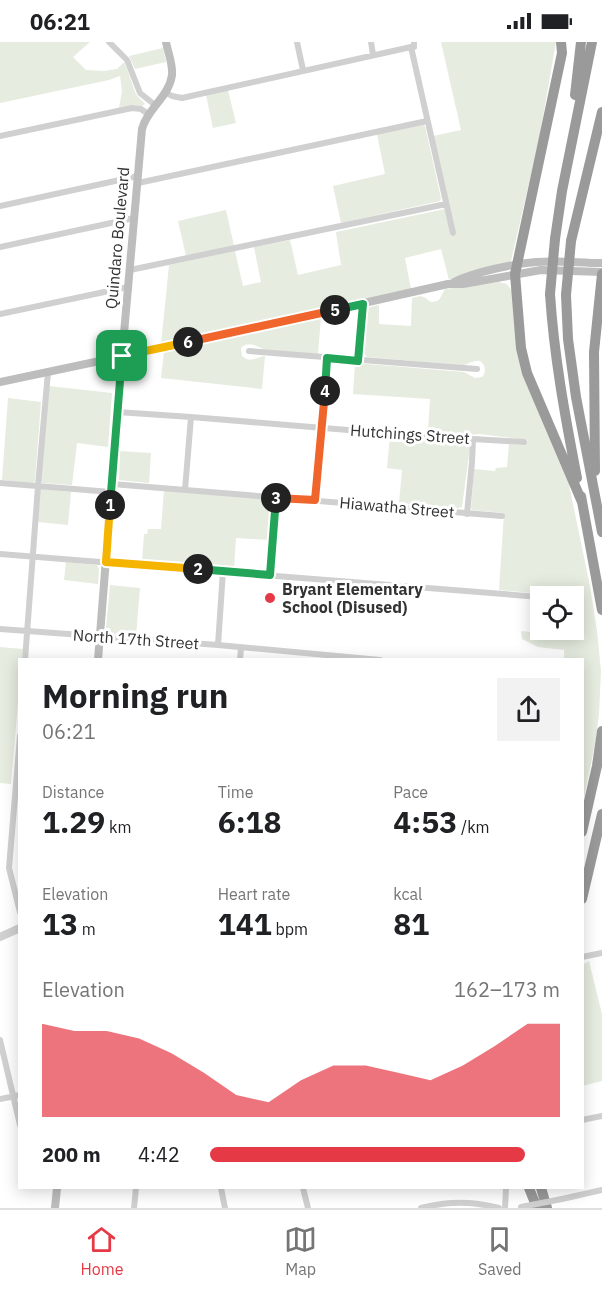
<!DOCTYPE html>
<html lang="en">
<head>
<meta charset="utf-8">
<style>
	:root { --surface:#fff; --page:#f2f2f2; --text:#202124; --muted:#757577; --line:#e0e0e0; --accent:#e63946 }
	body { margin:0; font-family:"IBM Plex Sans",sans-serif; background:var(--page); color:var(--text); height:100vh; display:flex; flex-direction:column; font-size:22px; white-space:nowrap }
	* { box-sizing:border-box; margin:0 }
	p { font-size:20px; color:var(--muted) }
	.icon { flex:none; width:33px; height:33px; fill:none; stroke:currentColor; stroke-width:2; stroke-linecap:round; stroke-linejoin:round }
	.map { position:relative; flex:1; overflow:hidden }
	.details { position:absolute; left:18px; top:616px; width:566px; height:531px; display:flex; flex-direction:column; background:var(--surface); border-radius:0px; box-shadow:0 3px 15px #0003 }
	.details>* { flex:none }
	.fabs { position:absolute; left:530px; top:544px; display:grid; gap:12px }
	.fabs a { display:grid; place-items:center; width:54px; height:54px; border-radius:0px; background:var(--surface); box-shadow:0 3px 15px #0003; font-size:30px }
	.pin { position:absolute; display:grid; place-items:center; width:51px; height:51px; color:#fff; margin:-26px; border-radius:12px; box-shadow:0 3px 9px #0006 }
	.km { position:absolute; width:30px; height:30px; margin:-15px; border-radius:50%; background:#222; color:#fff; font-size:16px; line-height:30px; text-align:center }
	.round { display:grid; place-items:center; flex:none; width:63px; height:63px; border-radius:0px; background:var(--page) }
	.headline { display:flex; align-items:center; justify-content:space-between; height:102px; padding:0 24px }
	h1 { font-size:33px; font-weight:800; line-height:45px }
	.figures { display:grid; grid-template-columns:repeat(3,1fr); gap:9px; height:102px; padding:6px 24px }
	.figures div { display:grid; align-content:center }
	.figures b { font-size:30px; font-weight:800 }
	.figures small { font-size:16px; font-weight:400 }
	.figures p { font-size:16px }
	.chart { height:168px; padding:12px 24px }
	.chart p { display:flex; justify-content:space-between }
	.chart svg { width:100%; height:108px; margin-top:6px; fill:var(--accent); opacity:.7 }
	ul { padding:0 24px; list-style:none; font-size:20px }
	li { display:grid; grid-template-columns:96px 72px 1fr; align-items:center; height:45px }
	li i { height:15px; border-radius:8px; background:var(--accent) }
	.status { display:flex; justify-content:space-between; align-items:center; height:42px; padding:0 30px; background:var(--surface); direction:ltr }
	.status svg { height:16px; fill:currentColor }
	.tabs { display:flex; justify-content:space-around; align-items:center; height:84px; border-top:2px solid var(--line); background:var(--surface); font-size:16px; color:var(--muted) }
	.tabs a { display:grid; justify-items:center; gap:3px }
	.tabs .current { color:var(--accent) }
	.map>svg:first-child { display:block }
	.green { fill:#e6ecdf }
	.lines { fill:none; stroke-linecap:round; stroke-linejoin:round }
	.minor { stroke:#d0d0d0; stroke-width:6 }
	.tertiary { stroke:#d0d0d0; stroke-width:8 }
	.secondary { stroke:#bdbdbd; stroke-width:8 }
	.motorway { stroke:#9a9a9a; stroke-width:10 }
	.minor-bridge { stroke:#d0d0d0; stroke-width:6 }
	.motorway-bridge { stroke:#9a9a9a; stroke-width:10 }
	.split-1-casing { stroke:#fff; stroke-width:12 }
	.split-2-casing { stroke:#fff; stroke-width:12 }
	.split-3-casing { stroke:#fff; stroke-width:12 }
	.split-4-casing { stroke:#fff; stroke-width:12 }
	.split-5-casing { stroke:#fff; stroke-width:12 }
	.split-6-casing { stroke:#fff; stroke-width:12 }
	.split-7-casing { stroke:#fff; stroke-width:12 }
	.split-1 { stroke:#22a559; stroke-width:8 }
	.split-2 { stroke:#f5b400; stroke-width:8 }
	.split-3 { stroke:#22a559; stroke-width:8 }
	.split-4 { stroke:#f0652b; stroke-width:8 }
	.split-5 { stroke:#22a559; stroke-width:8 }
	.split-6 { stroke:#f0652b; stroke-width:8 }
	.split-7 { stroke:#f5b400; stroke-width:8 }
	.poi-dot { fill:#e63946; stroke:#fff; stroke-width:2 }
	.labels { text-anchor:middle; stroke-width:6; stroke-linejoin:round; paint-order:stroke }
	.street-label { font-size:16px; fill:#333; stroke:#fff }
	.poi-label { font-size:16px; font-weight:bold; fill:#333; stroke:#fff; text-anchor:start }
</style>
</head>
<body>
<div class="status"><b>06:21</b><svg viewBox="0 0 49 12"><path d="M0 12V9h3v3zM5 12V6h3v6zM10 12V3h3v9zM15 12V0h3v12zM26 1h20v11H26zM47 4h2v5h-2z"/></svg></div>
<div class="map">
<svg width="602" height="1166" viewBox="0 0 602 1166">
	<rect width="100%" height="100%" fill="#fff"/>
	<!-- green -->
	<path class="green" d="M0,0H90L73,15L86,28L104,29L117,27L124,20C129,30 131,40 135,50C137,55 142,58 145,62L142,64L134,63L119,66L122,49L120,34L109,38L0,61Z
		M441,0H556L539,98L511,219L507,222L482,228L449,238L441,207L405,216L411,247L161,302L169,223L235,209L243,244L261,240L254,205L290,198L298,233L341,223L336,190L445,167L451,194L456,193L433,94L461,88Z
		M163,6L166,20L135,27L129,14Z
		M228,48L236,81L213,86L206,53Z
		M423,83L425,84L441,156L440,159L341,181L333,144L385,132L377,92Z
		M226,168L234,204L186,214L178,179Z
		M498,240L507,242L512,249L516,293L568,438L590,544L597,589L601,629L599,672L595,702L582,765V618H564V608L538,605L522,597L521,589L540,591V588H573V555H543V552L499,548L504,471L472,468L471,466L474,427L495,429L496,426L507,425L509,402L525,403L528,398L479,392L466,393L428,390L430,357L353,352L355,321L464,330L475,336L482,335C487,330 485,322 480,319C472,318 469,323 462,323L367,315L363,310L366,268L370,265L379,263V282L411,284L412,256L421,254C431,257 427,263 439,258L445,247Z
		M321,275L318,312L266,308C258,306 253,300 245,303L241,306L242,314C251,322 256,315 265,314L262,347L161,336L164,310Z
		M49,344L112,351L108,405L77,401L72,443L42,441L41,439Z
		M8,356L41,360L35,439L33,441L2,438Z
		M390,394L466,400L469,402L470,406L462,465L459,466L399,461L402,428L387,426Z
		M120,409L151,411L149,441L119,438Z
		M42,447L71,450L68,483L38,480L40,449Z
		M164,448L271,457L273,460L269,498L236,496L234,527L142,520L144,492H147L148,487H161Z
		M66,520L97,523L99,527L98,542L64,538Z
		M110,543L140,546L136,594L108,591L106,587Z
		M0,605L23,607L22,618H20L19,649L11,742L0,741Z
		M589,919L602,972V1039L582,1044V923Z"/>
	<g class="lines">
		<!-- minor -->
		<path class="minor" d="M109,0L127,18L140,51L155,63
			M297,0L303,28
			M371,0L373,13
			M414,0V5H411L453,191
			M165,50L172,54L182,56L411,5
			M0,94L132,66L141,67L148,72
			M138,141L427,79
			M0,164L138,134
			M0,205L134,176
			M130,228L446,162
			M0,272L128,245
			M249,309L477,327
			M359,319L363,262
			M117,370L191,375L469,398L473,397L524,400
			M0,441L111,450
			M112,442L502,474
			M185,448L191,375
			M315,458L327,316
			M467,472L472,420L473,397
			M0,512L540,555
			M270,533L276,455
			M0,587L218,603L380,618
			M218,603L223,529
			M25,618L38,444L48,330
			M240,618L241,606
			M20,694L9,826L20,870
			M582,915L602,911
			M0,998L20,1083
			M0,1057L20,1053
			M582,1078L602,1074
			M221,1146L225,1166
			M303,1146L308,1166
			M562,1157L602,1148
			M134,1166L136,1146
			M421,1166C449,1159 471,1159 499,1166
			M505,1166L506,1146"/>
		<!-- tertiary -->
		<path class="tertiary" d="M0,895L20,886"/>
		<!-- secondary -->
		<path class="secondary" d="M454,240C475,230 512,222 536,220C558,218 580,221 602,221
			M0,340L227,292L448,242H463L541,228L602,230
			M98,618L122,314L142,87C147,67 169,55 172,33C173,22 168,11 166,0
			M55,1166L57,1146"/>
		<!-- motorway -->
		<path class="motorway" d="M561,0L562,11L515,232L521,306L527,331L582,460
			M575,53L581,0
			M555,197L562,149L592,0
			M571,199L602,70
			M550,252C554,314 565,374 577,436
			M566,253L568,297L576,355L602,490
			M595,429L594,310L602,232
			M581,454L602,568
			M582,790L597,724L602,689
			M582,857L602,772
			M529,1146L537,1166
			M541,1146L547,1166"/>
		<!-- minor-bridge -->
		<path class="minor-bridge" d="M521,1165L562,1157"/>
		<!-- motorway-bridge -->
		<path class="motorway-bridge" d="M550,252L555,197
			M566,253L571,199"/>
	</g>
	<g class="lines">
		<defs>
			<path id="split-1" d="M110,463L122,314"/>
			<path id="split-2" d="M110,463L106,520L198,527"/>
			<path id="split-3" d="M198,527L270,533L276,456"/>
			<path id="split-4" d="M276,456L315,458L325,349"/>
			<path id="split-5" d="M325,349L327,316L358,319L363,262L335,268"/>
			<path id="split-6" d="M188,300L335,268"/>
			<path id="split-7" d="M122,314L188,300"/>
		</defs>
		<!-- split-1 casing -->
		<use href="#split-1" class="split-1-casing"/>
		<!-- split-2 casing -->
		<use href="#split-2" class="split-2-casing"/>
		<!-- split-3 casing -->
		<use href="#split-3" class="split-3-casing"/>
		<!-- split-4 casing -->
		<use href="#split-4" class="split-4-casing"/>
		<!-- split-5 casing -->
		<use href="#split-5" class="split-5-casing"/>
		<!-- split-6 casing -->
		<use href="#split-6" class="split-6-casing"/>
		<!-- split-7 casing -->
		<use href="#split-7" class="split-7-casing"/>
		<!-- split-1 -->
		<use href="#split-1" class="split-1"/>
		<!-- split-2 -->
		<use href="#split-2" class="split-2"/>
		<!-- split-3 -->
		<use href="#split-3" class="split-3"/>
		<!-- split-4 -->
		<use href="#split-4" class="split-4"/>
		<!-- split-5 -->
		<use href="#split-5" class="split-5"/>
		<!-- split-6 -->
		<use href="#split-6" class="split-6"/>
		<!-- split-7 -->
		<use href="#split-7" class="split-7"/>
	</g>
	<!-- markers -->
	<circle class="poi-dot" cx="270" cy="556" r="6"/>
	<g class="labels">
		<!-- street labels -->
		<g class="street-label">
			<text transform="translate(117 196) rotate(-85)" y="6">Quindaro Boulevard</text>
			<text transform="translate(410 392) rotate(4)" y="6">Hutchings Street</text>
			<text transform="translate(397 465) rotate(5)" y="6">Hiawatha Street</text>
			<text transform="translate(136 597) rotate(4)" y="6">North 17th Street</text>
		</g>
		<!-- poi labels -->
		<g class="poi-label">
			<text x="282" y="553">Bryant Elementary<tspan x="282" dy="18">School (Disused)</tspan></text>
		</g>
	</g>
</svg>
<div class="fabs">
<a><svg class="icon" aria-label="locate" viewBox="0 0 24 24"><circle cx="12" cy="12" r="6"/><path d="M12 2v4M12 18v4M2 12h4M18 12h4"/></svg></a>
</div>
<div class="pin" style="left:122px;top:314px;background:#1e9e55"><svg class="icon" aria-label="arrive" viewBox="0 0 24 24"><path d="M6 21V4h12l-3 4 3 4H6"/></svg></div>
<b class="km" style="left:110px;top:463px">1</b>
<b class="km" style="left:198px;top:527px">2</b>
<b class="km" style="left:276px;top:456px">3</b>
<b class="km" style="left:325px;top:349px">4</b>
<b class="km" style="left:335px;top:268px">5</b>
<b class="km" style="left:188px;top:300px">6</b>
<section class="details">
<div class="headline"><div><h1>Morning run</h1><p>06:21</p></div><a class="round"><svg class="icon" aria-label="share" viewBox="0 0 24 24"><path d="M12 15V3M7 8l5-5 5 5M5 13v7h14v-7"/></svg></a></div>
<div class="figures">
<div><p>Distance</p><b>1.29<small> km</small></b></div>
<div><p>Time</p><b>6:18</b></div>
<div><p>Pace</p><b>4:53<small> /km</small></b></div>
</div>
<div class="figures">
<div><p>Elevation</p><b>13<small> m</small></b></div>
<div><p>Heart rate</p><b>141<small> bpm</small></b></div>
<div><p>kcal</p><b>81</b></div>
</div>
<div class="chart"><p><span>Elevation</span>162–173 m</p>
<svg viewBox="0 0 160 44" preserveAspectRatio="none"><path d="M0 44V6L10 9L20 9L30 12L40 18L50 26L60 35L70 38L80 29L90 23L100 23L110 26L120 29L130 23L140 15L150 6L160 6V44z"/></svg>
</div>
<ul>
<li><b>200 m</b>4:42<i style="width:90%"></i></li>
</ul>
</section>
</div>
<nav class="tabs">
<a class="current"><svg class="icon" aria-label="home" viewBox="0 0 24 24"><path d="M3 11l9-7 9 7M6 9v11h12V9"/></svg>Home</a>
<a><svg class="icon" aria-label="map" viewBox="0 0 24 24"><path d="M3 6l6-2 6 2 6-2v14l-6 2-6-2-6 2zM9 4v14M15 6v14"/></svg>Map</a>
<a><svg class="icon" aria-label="saved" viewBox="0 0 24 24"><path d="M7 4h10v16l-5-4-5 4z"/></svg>Saved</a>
</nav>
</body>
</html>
